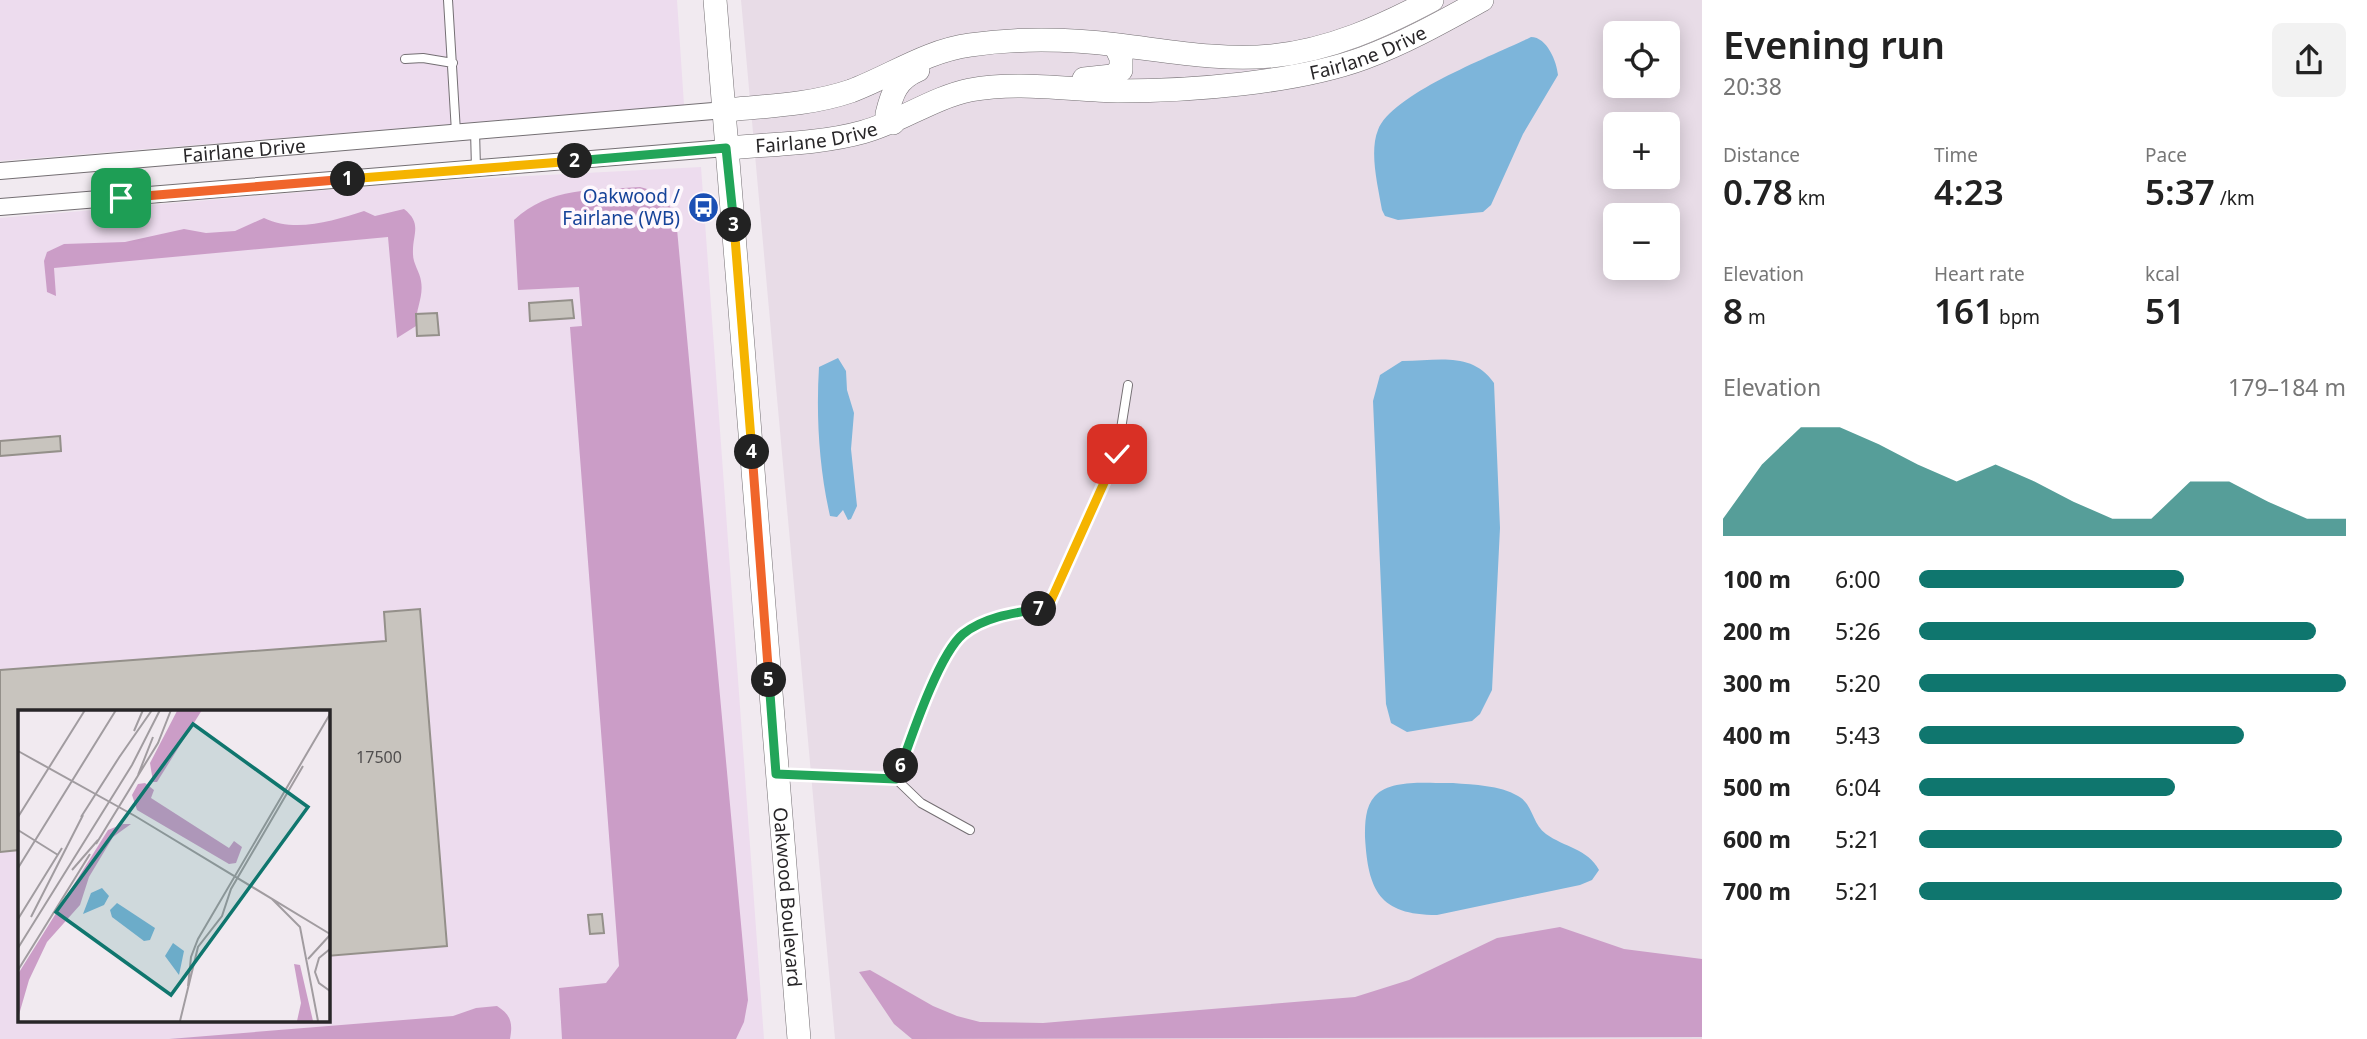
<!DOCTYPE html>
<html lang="en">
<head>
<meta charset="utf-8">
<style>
	:root { --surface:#fff; --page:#f2f2f2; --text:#222; --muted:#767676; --accent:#0f766e }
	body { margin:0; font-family:"Noto Sans",sans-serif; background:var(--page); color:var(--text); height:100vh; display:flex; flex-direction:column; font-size:26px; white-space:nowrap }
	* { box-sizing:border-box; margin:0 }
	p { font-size:23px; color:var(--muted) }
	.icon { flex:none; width:38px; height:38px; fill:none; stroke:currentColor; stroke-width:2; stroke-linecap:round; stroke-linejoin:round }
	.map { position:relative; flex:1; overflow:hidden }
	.side { display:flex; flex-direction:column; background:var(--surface); width:665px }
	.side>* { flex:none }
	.tools { position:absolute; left:1603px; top:21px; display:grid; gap:14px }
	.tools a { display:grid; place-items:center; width:77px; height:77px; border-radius:10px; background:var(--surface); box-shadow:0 4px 18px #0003; font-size:35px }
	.pin { position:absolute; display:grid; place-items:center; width:60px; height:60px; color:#fff; margin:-30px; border-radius:14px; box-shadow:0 4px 10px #0006 }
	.km { position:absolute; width:35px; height:35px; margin:-18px; border-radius:50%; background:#222; color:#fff; font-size:19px; line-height:35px; text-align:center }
	.round { display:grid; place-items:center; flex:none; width:74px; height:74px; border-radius:10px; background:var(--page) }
	.headline { display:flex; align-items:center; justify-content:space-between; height:119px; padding:0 21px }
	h1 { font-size:38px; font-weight:600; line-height:52px }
	.stats { display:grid; grid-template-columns:repeat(3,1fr); gap:10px; height:119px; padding:7px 21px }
	.stats div { display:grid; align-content:center }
	.stats b { font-size:35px; font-weight:600 }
	.stats small { font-size:19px; font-weight:400 }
	.stats p { font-size:19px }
	.chart { height:196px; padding:14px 21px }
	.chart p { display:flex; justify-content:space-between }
	.chart svg { width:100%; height:126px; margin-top:7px; fill:var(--accent); opacity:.7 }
	ul { padding:0 21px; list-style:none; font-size:23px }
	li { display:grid; grid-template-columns:112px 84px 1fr; align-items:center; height:52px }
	li i { height:18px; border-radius:9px; background:var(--accent) }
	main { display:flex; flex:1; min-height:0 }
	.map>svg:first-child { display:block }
	.built { fill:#e8dce7; fill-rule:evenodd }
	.industrial { fill:#eddcee; fill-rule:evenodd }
	.forest { fill:#cb9dc7 }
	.water { fill:#7db5da }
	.building { fill:#c8c4be; stroke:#94908a; stroke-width:2 }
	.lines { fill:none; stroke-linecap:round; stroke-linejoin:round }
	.lane-casing { stroke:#746f73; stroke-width:10 }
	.street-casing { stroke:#746f73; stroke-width:18 }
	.secondary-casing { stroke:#746f73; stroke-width:24 }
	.lane { stroke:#fff; stroke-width:8 }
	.street { stroke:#fff; stroke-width:16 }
	.secondary { stroke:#fff; stroke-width:23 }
	.split-1-casing { stroke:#fff; stroke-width:14 }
	.split-2-casing { stroke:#fff; stroke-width:14 }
	.split-3-casing { stroke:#fff; stroke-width:14 }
	.split-4-casing { stroke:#fff; stroke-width:14 }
	.split-5-casing { stroke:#fff; stroke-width:14 }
	.split-6-casing { stroke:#fff; stroke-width:14 }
	.split-7-casing { stroke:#fff; stroke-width:14 }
	.split-8-casing { stroke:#fff; stroke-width:14 }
	.split-1 { stroke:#f0652b; stroke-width:9 }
	.split-2 { stroke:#f5b400; stroke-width:9 }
	.split-3 { stroke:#22a559; stroke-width:9 }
	.split-4 { stroke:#f5b400; stroke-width:9 }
	.split-5 { stroke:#f0652b; stroke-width:9 }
	.split-6 { stroke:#22a559; stroke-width:9 }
	.split-7 { stroke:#22a559; stroke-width:9 }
	.split-8 { stroke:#f5b400; stroke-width:9 }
	.labels { text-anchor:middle; stroke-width:7; stroke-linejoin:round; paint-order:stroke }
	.number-label { font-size:16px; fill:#504e4e }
	.street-label { font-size:19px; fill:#282628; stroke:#fef8fd }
	.transit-label { font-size:19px; fill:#164399; stroke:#fef8fd; text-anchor:end }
	.inset-road { fill:none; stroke:#a19ca0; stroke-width:2 }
	.view { fill:#0f766e; fill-opacity:0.15; stroke:#0f766e; stroke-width:3.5 }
	.inset-edge { fill:none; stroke:#282628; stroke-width:3.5 }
</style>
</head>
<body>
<main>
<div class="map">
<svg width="1702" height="1039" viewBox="0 0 1702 1039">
	<rect width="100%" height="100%" fill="#f1eaf0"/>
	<!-- built -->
	<path class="built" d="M741,0H1702V1039H835ZM1615,33H1668V86H1615ZM1615,124H1668V177H1615ZM1615,215H1668V268H1615Z"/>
	<!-- industrial -->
	<path class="industrial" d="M0,0H677L684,105L0,161Z
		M701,167L764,1039H0V218L433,181ZM19,712H327V1020H19Z"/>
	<!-- forest -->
	<path class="forest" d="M640,187C660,192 668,200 676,218L748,1000L744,1022L736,1039H562L559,988L606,983L619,966L570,327L582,326L579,287L518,290L514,220C549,187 595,190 640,187Z
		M404,209C423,224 412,234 413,254C413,264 420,272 421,281C424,297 415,310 416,326L397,338L388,237L54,268L56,296L47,292L44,261L47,252L64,244L125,242L184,229L206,233L235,231L264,218C295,233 333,221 364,211L375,216Z
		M1560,927L1624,949L1702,959V1037L912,1039L894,1024L859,972L870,970L933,1006L957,1016L980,1022L1043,1023L1355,997L1409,980L1497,938Z
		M497,1006C511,1015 513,1023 510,1039H169L453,1016L476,1008Z"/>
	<!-- water -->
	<path class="water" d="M1531,37C1547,37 1557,62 1558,75L1523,134L1491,205L1483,212L1398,220L1385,216L1382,210C1378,186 1369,152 1378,130C1392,93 1495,55 1531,37Z
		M838,358L846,371L847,390L854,413L851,449L857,506L851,519L848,520L843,510L837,517L830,516C819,467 816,416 819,367Z
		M1402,361C1437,361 1472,351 1494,383L1500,528L1492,690L1480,714L1472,721L1407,732L1391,723L1386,704L1373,401L1380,375Z
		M1453,783C1475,785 1499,785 1518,796C1533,804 1532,824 1546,834C1564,847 1588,849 1599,870L1592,880L1580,885L1437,915C1379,915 1368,890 1365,837C1365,823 1365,807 1375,796C1392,778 1431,784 1453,783Z"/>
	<!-- building -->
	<path class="building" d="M572,300L574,318L530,321L529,303Z
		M437,313L439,335L417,336L416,314Z
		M60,436L61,451L0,456V441Z
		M420,609L447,946L327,956V712H19V850L0,852V670L386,641L384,612Z
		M602,914L604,933L590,934L588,915Z"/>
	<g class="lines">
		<defs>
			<path id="lane" d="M448,0L456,132
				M405,59L423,58L453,63
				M475,130L476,169
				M779,774L896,779C908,747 938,658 961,636C983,615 1020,612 1048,607L1117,454L1128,385
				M896,779L921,803L970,830"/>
			<g id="street">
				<path id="s1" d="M0,171L725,110"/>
				<path d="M0,207L726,148"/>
			</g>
			<g id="secondary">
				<path id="s2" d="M715,0L799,1039"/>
				<path d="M1084,79L1112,76L1121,70V58L1115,45"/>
				<path d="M725,110C767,106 810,105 851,91C891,76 926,51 970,45C1018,38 1070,39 1118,45C1169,51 1221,61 1272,56C1330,50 1381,27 1432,0"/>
				<path d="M893,123L887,114C892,93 897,79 918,70"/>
				<path id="s3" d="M726,148C771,144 820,144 863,132C900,122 932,98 970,90C1019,81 1069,90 1118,91C1190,91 1296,83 1364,58C1405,43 1444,21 1482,0"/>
			</g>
		</defs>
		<!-- lane casing -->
		<use href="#lane" class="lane-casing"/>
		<!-- street casing -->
		<use href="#street" class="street-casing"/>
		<!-- secondary casing -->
		<use href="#secondary" class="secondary-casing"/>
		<!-- lane -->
		<use href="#lane" class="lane"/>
		<!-- street -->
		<use href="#street" class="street"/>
		<!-- secondary -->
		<use href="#secondary" class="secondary"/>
	</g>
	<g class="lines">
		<defs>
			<path id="split-1" d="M121,198L348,179"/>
			<path id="split-2" d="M348,179L575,161"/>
			<path id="split-3" d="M575,161L726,148L734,225"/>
			<path id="split-4" d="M734,225L752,452"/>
			<path id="split-5" d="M752,452L769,680"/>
			<path id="split-6" d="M769,680L776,774L896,779L901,766"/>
			<path id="split-7" d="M901,766C912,735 939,654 963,634C984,617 1013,613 1039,609"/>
			<path id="split-8" d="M1039,609L1048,607L1117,454"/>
		</defs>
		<!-- split-1 casing -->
		<use href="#split-1" class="split-1-casing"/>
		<!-- split-2 casing -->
		<use href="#split-2" class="split-2-casing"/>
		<!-- split-3 casing -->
		<use href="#split-3" class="split-3-casing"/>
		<!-- split-4 casing -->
		<use href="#split-4" class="split-4-casing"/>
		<!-- split-5 casing -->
		<use href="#split-5" class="split-5-casing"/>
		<!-- split-6 casing -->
		<use href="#split-6" class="split-6-casing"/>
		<!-- split-7 casing -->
		<use href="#split-7" class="split-7-casing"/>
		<!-- split-8 casing -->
		<use href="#split-8" class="split-8-casing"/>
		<!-- split-1 -->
		<use href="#split-1" class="split-1"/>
		<!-- split-2 -->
		<use href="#split-2" class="split-2"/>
		<!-- split-3 -->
		<use href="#split-3" class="split-3"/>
		<!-- split-4 -->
		<use href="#split-4" class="split-4"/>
		<!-- split-5 -->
		<use href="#split-5" class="split-5"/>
		<!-- split-6 -->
		<use href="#split-6" class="split-6"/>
		<!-- split-7 -->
		<use href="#split-7" class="split-7"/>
		<!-- split-8 -->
		<use href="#split-8" class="split-8"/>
	</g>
	<!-- icons -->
	<defs>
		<symbol id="bus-disc" viewBox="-11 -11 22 22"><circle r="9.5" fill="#1a4fb4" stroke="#fef8fd"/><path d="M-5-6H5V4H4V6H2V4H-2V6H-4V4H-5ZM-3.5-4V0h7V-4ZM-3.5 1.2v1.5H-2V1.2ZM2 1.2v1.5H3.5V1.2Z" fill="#fff"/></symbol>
	</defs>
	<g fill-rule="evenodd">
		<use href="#bus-disc" x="686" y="190" width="35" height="35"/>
	</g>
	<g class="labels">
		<!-- number labels -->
		<g class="number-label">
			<text x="379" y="763">17500</text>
		</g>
		<!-- street labels -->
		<g class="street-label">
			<text dy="7" stroke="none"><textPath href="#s3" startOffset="656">Fairlane Drive</textPath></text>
			<text dy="7" stroke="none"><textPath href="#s3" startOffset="91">Fairlane Drive</textPath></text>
			<text dy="7" stroke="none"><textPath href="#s1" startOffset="245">Fairlane Drive</textPath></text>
			<text dy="7" stroke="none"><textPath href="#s2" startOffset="900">Oakwood Boulevard</textPath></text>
		</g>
		<!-- transit labels -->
		<g class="transit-label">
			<text x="680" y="203">Oakwood /<tspan x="680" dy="22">Fairlane (WB)</tspan></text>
		</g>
	</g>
	<!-- overview -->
	<g transform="translate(18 710)">
		<rect width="312" height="312" fill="#f1eaf0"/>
		<path d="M184,0L139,72H135L132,53L159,1ZM127,73L136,80L133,88L211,138L216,131L224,137L218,153L211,154L119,100L114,85L120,74ZM105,114H113L95,127L71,167L62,195L29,232L11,270L0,308V264L90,120ZM276,254L282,255L295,311H279L283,293Z" fill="#cb9dc7"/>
		<path d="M84,178L91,186L86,195L65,204L73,183ZM99,193L137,218L132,230L126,231L94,207L92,200ZM155,233L166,241L161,265L147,246Z" fill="#7db5da"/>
		<path class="inset-road" d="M116,21L125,0M0,41L117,106L312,224M100,49L134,0M120,65L135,27M0,107L67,0M63,107L102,46M0,120L40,145M78,134L140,33L153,0M0,158L98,0M54,160L80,130M254,189L282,217L300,311M13,207L65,105M0,209L44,138M0,238L114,55L142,0M312,239L301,248L297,262L301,273L312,281M290,249L312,225M0,260L72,144M170,276L173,247L180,229L312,4M162,311L180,237L204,206L213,179L285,56"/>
		<path class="view" d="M175,14L290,97L153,285L38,202Z"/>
		<rect width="312" height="312" class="inset-edge"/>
	</g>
</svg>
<div class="tools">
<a><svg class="icon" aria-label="locate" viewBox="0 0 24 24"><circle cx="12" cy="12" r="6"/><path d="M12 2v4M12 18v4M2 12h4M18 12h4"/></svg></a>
<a>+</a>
<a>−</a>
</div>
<div class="pin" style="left:121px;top:198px;background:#1e9e55"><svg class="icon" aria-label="arrive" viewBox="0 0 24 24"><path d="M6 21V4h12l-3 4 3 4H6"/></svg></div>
<div class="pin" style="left:1117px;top:454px;background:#d93025"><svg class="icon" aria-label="check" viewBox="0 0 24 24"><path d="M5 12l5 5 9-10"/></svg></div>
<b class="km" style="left:348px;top:179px">1</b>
<b class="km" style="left:575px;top:161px">2</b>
<b class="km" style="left:734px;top:225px">3</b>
<b class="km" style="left:752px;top:452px">4</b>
<b class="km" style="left:769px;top:680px">5</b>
<b class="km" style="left:901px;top:766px">6</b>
<b class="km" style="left:1039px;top:609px">7</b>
</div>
<section class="side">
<div class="headline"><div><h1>Evening run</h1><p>20:38</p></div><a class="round"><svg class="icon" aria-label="share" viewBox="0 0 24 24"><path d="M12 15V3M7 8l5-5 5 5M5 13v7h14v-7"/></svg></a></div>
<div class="stats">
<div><p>Distance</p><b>0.78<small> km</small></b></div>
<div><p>Time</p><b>4:23</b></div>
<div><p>Pace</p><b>5:37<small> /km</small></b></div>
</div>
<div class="stats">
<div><p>Elevation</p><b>8<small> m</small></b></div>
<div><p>Heart rate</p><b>161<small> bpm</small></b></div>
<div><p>kcal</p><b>51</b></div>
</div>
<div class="chart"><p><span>Elevation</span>179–184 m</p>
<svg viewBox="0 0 160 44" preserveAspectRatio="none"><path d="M0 44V38L10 19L20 6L30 6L40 12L50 19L60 25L70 19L80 25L90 32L100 38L110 38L120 25L130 25L140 32L150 38L160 38V44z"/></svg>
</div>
<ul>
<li><b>100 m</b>6:00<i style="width:62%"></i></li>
<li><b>200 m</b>5:26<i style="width:93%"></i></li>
<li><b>300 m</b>5:20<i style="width:100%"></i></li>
<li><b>400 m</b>5:43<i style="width:76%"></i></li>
<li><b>500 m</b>6:04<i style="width:60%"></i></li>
<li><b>600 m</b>5:21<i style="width:99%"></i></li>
<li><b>700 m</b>5:21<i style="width:99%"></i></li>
</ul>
</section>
</main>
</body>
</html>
